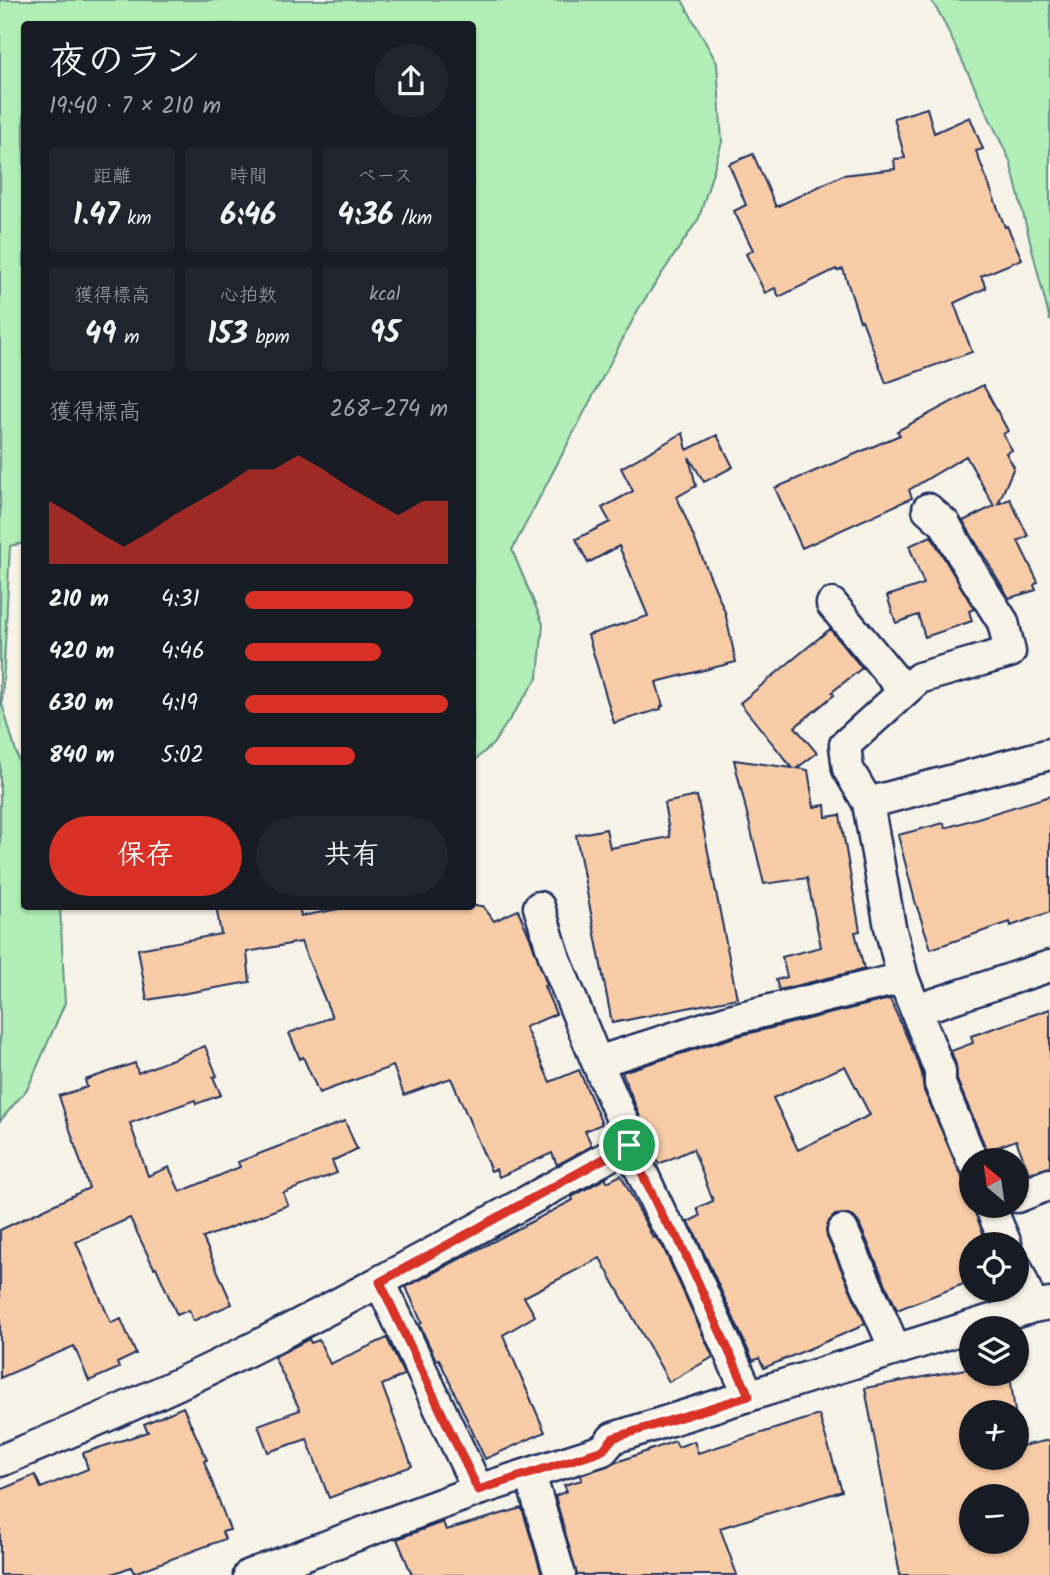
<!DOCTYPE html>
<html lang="ja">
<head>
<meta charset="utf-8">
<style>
	:root { --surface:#171b24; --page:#20242c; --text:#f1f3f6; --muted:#9ea1a6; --accent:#d93025 }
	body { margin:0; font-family:Kalam,"Klee One",sans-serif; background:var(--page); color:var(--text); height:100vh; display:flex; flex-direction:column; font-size:26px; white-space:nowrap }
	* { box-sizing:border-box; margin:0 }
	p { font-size:23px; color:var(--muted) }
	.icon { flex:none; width:38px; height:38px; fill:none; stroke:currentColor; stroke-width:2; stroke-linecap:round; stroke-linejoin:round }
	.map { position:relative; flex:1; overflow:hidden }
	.drawer { position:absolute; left:21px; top:21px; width:455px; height:889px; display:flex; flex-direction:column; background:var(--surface); border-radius:7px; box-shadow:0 2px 5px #0004 }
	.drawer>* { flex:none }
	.needle { width:46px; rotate:331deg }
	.tools { position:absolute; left:959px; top:1148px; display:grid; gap:14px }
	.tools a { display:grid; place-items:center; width:70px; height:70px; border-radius:50%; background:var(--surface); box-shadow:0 2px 5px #0004; font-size:35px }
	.pin { position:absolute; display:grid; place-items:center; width:60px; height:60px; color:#fff; margin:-30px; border:4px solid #fff; border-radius:50%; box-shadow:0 2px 7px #0007 }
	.round { display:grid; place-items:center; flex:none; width:74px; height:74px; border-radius:37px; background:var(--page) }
	.headline { display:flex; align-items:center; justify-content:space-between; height:119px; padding:0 28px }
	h1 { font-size:38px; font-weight:800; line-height:52px }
	.stats { display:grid; grid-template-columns:repeat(3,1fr); gap:10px; height:119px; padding:7px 28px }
	.stats div { display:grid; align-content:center; border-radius:7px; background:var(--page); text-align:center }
	.stats b { font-size:30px; font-weight:800 }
	.stats small { font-size:19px; font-weight:400 }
	.stats p { font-size:19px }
	.chart { height:196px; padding:14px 28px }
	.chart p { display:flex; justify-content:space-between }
	.chart svg { width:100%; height:126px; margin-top:7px; fill:var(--accent); opacity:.7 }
	.button { display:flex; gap:14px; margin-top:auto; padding:14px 28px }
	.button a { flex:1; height:80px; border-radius:42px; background:var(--accent); color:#fff; font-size:28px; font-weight:800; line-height:80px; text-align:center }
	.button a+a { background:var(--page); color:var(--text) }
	ul { padding:0 28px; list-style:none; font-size:23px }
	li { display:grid; grid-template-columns:112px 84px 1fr; align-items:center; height:52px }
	li i { height:18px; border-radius:9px; background:var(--accent) }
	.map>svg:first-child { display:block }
	.green { fill:#b1efb6; stroke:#668f8a; stroke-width:2 }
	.building { fill:#f8cca7; stroke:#1b2f5e; stroke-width:2; fill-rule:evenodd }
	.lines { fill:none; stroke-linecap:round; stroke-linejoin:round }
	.minor-casing { stroke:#1b2f5e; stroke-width:35 }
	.minor { stroke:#f7f3e8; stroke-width:30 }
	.route-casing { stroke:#fff; stroke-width:14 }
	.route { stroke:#d93025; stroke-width:9 }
</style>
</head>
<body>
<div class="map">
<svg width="1050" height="1575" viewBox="0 0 1050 1575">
	<rect width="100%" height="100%" fill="#f7f3e8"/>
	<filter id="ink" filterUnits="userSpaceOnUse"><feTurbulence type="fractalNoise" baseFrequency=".0143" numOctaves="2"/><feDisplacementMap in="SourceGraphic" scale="14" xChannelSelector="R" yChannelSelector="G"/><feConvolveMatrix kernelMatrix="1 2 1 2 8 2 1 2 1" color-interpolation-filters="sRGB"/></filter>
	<g filter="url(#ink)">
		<!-- green -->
		<path class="green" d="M0,0H682L717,63L722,142L699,218L639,308L512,550L543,624L538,677L493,744L473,762L472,24H24V543L10,546L2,704L24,779V906L60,907L65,1003L28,1088L0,1121Z
			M931,0H1050V321L1010,161L941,16Z"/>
		<!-- building -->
		<path class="building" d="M927,108L934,133L970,117L983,149L976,151L1005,227L1007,226L1022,259L981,276L986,288L954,303L972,352L886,383L862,320L860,321L843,269L837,271L836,269L779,297L775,288L765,293L746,254L753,250L734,211L746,205L729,164L753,154L776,207L843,175L895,169L894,159L905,158L894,118Z
			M983,385L1008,431L1003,434L1012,450L1006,453L1014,467L998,504L1010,499L1028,536L1018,541L1038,582L1034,585L1036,590L1009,598L963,521L994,506L966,456L909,490L912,498L802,548L775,488L900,435L897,431Z
			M683,433L687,450L717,435L733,467L704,482L689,457L696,486L677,497L725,612L736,662L656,682L663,706H661V709L614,723L588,635L648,616L619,546L588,563L576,539L610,522L602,508L633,491L621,468Z
			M931,536L974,609L969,611L972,621L925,637L918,615L896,623L887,596L924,584L909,546Z
			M830,629L862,668L832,692L834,695L795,727L817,753L797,768L808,770L814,807L825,805L826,817L840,815L860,931L855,932L864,969L779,990L776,980L787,977L782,957L821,947L807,878L764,884L734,760L792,768L740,703Z
			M697,796L737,998L612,1023L576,835L606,829L610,848L670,837L664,803Z
			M1050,796V912L1011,926L1010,922L931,949L915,901L898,835L944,823L945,828Z
			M216,906H299L301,916L355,906H483L494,921L518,910L531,940L547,985L544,986L556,1014L525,1027L550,1082L579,1070L602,1124L585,1131L592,1146L557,1165L552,1153L499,1177L496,1169L491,1171L451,1078L404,1095L393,1066L319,1093L303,1057L300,1059L289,1033L332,1017L301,942L247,952L250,982L147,1000L138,949L221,934Z
			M890,999L918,1062L922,1074L924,1091L960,1172L987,1244H971V1281L897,1310L859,1223L854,1217L846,1214L835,1215L829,1221L826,1230L827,1237L865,1323L860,1326V1327L764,1368L759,1358L753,1361L694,1231L688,1222L700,1216L697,1208L713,1201L693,1149L659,1164L622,1072L738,1036ZM845,1066L870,1115L798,1150L773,1098Z
			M1050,1009V1167L1029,1173L1016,1140L987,1151L957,1080L956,1065L951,1051L973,1043L971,1036Z
			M205,1046L217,1076L213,1077L221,1095L196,1104L195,1100L130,1123L148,1176L169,1167L180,1192L240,1167L238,1162L345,1121L357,1149L332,1161L337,1173L283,1193L288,1205L203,1238L232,1304L193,1321L189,1310L177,1315L156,1267L154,1268L130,1218L76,1242L111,1323L121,1319L136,1354L117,1363L119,1368L89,1381L74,1346L0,1378V1230L89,1188L59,1096L87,1087L85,1080L135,1063L138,1073Z
			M621,1175L653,1238L655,1237L663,1247L713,1357L669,1382L600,1258L524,1297L535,1316L503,1335L545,1432L485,1459L439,1359L436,1360L419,1324L422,1323L406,1287L573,1200L572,1197L606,1178L607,1182Z
			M387,1338L404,1375L382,1385L412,1466L329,1498L307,1439L268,1452L258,1425L300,1410L274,1357L309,1339L311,1343L319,1340L330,1364Z
			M971,1368V1374H1010L1015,1412H971V1458H1017V1423L1021,1446L1050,1440V1575H900L865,1388ZM971,1496H1017V1542H971Z
			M183,1407L207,1460L204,1461L230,1530L222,1532L225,1539L134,1573L131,1567L109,1575H0V1490L35,1475L41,1488L88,1469L83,1453L148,1432L144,1424Z
			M819,1415L842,1491L720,1528L737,1575H577L555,1496L567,1491L564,1485L582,1480L581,1475L675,1441L678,1447L694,1441L698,1453Z
			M522,1508L542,1575H412L397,1539L443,1522L446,1530Z"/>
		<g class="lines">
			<defs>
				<path id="minor" d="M928,509L945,524L975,578L1003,622L1010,652L919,678L845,745L848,769L868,803L890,927L903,978L940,1071V1084L972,1160
					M832,604L904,691
					M868,803L1050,754
					M539,907L555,959L597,1062L733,1019L903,978
					M916,1010L1050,966
					M597,1062L628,1133L629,1145L664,1220L678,1238L749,1396
					M1017,1197L1050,1184
					M990,1206L1006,1244
					M843,1231L895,1349
					M1017,1269L1033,1307
					M380,1282L478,1490
					M0,1461C88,1425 176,1387 261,1344C385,1281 507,1212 629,1145
					M530,1474L560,1575
					M249,1575L478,1490L603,1450L613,1438L1033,1307L1050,1304"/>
			</defs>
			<!-- minor casing -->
			<use href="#minor" class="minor-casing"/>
			<!-- minor -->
			<use href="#minor" class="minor"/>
		</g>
	</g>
	<g class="lines" filter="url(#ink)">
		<defs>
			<path id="route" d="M629,1145L664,1220L678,1238L749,1396L613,1438L603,1450L478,1490L380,1282Z"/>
		</defs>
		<!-- route casing -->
		<use href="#route" class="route-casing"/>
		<!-- route -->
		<use href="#route" class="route"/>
	</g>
</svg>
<div class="tools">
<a><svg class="needle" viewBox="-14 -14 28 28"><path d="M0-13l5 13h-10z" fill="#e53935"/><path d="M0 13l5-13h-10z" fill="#9ea1a6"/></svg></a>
<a><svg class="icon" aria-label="locate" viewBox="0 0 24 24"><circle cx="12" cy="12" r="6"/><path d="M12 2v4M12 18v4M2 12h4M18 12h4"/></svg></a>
<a><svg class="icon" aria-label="layers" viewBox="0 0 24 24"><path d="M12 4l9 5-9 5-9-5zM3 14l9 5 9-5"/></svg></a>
<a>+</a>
<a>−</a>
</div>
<div class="pin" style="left:629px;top:1145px;background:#1e9e55"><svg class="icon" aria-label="arrive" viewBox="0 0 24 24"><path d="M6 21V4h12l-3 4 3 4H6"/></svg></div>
<section class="drawer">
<div class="headline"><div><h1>夜のラン</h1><p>19:40 · 7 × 210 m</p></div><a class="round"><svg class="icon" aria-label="share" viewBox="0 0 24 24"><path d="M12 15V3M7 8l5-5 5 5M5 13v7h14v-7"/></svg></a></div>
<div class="stats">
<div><p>距離</p><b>1.47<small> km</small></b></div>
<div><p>時間</p><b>6:46</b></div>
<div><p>ペース</p><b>4:36<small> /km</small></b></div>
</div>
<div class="stats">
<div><p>獲得標高</p><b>49<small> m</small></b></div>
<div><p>心拍数</p><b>153<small> bpm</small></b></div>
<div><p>kcal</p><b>95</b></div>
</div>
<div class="chart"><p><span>獲得標高</span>268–274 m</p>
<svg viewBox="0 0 160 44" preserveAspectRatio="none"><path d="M0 44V22L10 27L20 33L30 38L40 33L50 27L60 22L70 17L80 11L90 11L100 6L110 11L120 17L130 22L140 27L150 22L160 22V44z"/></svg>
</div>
<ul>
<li><b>210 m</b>4:31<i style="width:83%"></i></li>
<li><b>420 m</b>4:46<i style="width:67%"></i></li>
<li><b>630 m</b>4:19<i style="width:100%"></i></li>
<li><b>840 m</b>5:02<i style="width:54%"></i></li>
</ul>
<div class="button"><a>保存</a><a>共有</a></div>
</section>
</div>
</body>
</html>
